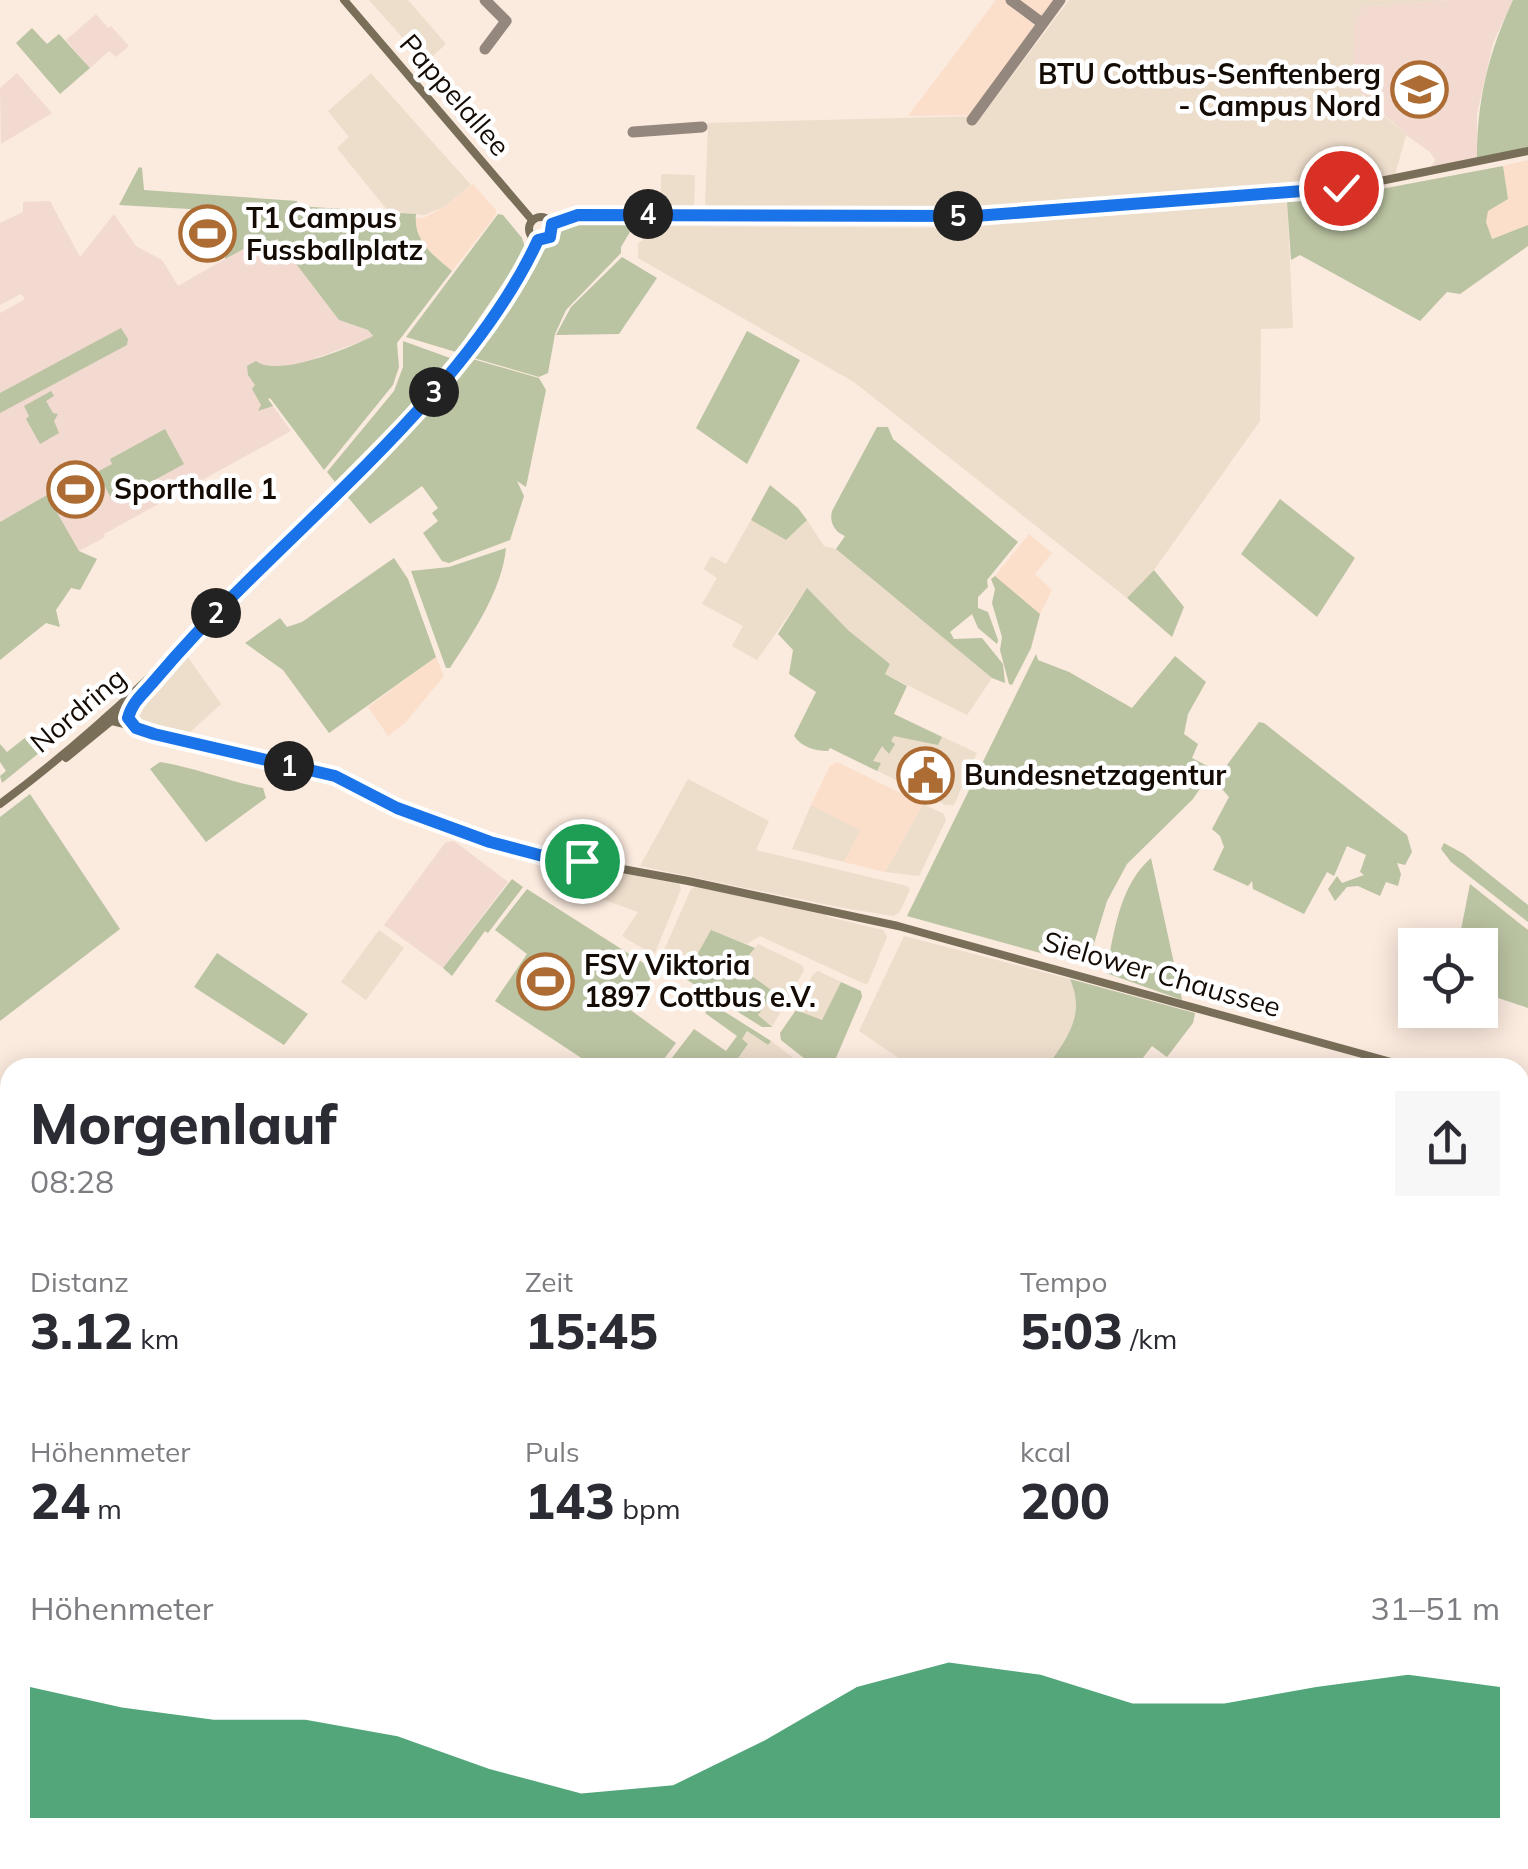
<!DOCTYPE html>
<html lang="de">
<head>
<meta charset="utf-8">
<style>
	:root { --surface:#fff; --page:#f7f7f7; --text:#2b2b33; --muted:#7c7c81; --accent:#0b8043 }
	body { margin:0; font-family:Mulish,sans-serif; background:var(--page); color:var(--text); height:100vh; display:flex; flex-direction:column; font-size:38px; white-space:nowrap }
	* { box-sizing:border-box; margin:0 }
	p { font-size:32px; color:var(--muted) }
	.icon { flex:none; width:55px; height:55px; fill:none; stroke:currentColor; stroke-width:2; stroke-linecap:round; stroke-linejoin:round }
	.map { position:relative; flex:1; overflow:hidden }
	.drawer { position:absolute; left:0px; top:1058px; width:1530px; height:812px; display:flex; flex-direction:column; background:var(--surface); border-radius:30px 30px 0 0; box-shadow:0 5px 25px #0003 }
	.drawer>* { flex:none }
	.controls { position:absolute; left:1398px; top:928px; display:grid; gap:20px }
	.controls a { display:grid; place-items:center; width:100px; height:100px; border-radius:0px; background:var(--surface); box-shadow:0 5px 25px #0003; font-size:50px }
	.pin { position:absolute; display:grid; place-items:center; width:85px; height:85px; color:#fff; margin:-42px; border:5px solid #fff; border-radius:50%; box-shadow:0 2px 10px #0007 }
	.km { position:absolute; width:50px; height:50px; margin:-25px; border-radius:50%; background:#222; color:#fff; font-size:28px; line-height:50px; text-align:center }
	.round { display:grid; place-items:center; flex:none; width:105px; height:105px; border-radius:0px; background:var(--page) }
	.head { display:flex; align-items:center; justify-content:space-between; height:170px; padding:0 30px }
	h1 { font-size:55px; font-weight:800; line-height:75px }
	.stats { display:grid; grid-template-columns:repeat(3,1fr); gap:15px; height:170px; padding:10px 30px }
	.stats div { display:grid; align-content:center }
	.stats b { font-size:50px; font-weight:800 }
	.stats small { font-size:28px; font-weight:400 }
	.stats p { font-size:28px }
	.chart { height:280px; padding:20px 30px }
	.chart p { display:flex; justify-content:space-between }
	.chart svg { width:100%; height:180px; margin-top:10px; fill:var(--accent); opacity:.7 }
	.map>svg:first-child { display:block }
	.commercial { fill:#edddcb }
	.built { fill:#fbdfcb }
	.education { fill:#f2dad1 }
	.green { fill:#bac3a2 }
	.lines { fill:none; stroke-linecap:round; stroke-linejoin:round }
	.stream { stroke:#a9d5e3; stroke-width:2.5 }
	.taxiway { stroke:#94877e; stroke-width:11 }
	.major { stroke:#796e58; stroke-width:8 }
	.tram { stroke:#2e241d; stroke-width:2.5 }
	.route-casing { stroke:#fff; stroke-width:20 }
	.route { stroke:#1a73e8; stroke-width:12 }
	.labels { text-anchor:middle; stroke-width:9; stroke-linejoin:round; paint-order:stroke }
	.poi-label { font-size:28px; font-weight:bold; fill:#140b05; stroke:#fff; text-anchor:start }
	.street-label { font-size:28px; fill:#140b05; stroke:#fff }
</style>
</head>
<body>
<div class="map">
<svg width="1528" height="1869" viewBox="0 0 1528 1869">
	<rect width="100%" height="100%" fill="#fbeade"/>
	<!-- commercial -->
	<path class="commercial" d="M369,0H408L446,44L425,63Z
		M1069,0H1452L1362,7V96L1406,135L1395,175L1340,184L1246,193L1052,207L938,211L705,209L708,123L982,116Z
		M371,73L471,185L444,207L424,215L388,211L337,148L349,137L328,111Z
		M661,174L695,175L694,210H661Z
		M1287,202L1293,328L1261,329L1260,421L1154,570L1127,598L854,382L638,258V244L659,226L952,228Z
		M751,520L786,540L807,520L824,546L836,549L992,678L967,715L885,674L890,664L849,631L807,589L757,660L732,646L743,626L702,604L717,578L704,569L711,556L726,564Z
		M187,656L221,704L186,736L138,722L134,716L138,705Z
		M894,714L977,753L954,805H946L868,766Z
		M688,779L769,821L756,850L907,886L910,890L899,913L893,916L838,907L640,866Z
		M923,804L944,814L946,820L919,876L885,872Z
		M811,805L861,830L844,862L792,849Z
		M566,862L679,884L681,889L655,953L652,954L622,936L638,912L561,884Z
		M698,886L822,911L828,917L883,930L887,937L868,983L865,984L760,936L747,944L711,931L684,978L663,965L661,957L691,889Z
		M379,930L404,948L366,1000L341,982Z
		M904,936L1070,979L1078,997L1075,1015L1069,1036L1047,1067H912L859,1031Z
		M758,944L802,965L804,970L772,1027L757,1015L773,992L739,967Z
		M818,971L841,982L822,1020L796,1010L813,974Z
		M748,1031L767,1045L771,1041L800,1063L797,1068H738L734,1064L748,1045L741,1039Z"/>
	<!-- built -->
	<path class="built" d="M996,0H1066L980,115L908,116Z
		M1528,160V225L1491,239L1486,222L1488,211L1508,199L1503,166Z
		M473,184L496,210V215L452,271L424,247L415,225V218H423L444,207Z
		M1029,534L1052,553L1035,574L1052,590L1040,614L995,576Z
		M436,657L444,676L405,723L388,736L368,707Z
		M837,762L923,804L885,872L844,862L860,830L811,805L830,766Z"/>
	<!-- education -->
	<path class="education" d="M1452,0H1513L1493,43L1477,114V161L1429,171L1435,160L1430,152L1406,135L1353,85L1354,24L1362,7Z
		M96,14L108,28L111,26L129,46L116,57L109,51L90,68L66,40Z
		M17,73L52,113L1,144L0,88Z
		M50,201L80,257L114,214L136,246L162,260L178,286L251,244L277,239L339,320L368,330L373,337L295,366L283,389L268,399L291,431L104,534L105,537L79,551L47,496L0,522V313L25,299L21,294L0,305V223L23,212V202Z
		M454,841L508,882L443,968L384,925L445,843Z"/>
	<!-- green -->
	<path class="green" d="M1513,0H1528V147L1477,159C1477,100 1488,54 1513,0Z
		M32,28L47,44L59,34L90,68L60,94L16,43Z
		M1503,166L1508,199L1488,211L1486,222L1492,239L1528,225V246L1460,294L1447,292L1420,321L1300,255L1291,260L1287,202L1344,196Z
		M139,167L142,168L144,190L297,201L298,206L416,214C413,241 433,255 452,271L397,343L399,367L393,385L324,470L270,398L268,399L273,406L258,411L261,405L252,389L255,385L248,375L247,366L256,361C278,378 349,348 373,336L368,330L339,320L277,239L256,252L251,245L225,259V211L119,205Z
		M498,214L503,215L522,238L526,250L456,352L406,337Z
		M582,222H629L630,232L621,247V253L566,310L555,334L548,373L539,377L470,357L473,347L538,252L554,244L565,226Z
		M622,257L657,278L619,334L556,335L571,307Z
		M121,328L128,339L127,345L0,413V393Z
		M747,331L800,360L747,464L696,428Z
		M403,341L450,358L406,410L335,482L327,472L394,391L403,367Z
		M469,358L539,378L546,390L526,487L517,481L524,496L510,540L449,563L442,561L423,533L438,521L432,513L438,508L422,486L370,524L347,496L346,488Z
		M51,391L54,396L46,401L53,413L58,414L54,421L59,433L40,444L26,419L29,416L24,406Z
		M877,427H888L893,439L1018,542L987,580L988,587L978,597V608L988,612L998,640L997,644L978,628L972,614L950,632L954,639L982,638L1003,664L1005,683L992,678L836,549L845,536C835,532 829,523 832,511Z
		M165,429L184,464L129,494L126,490L111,498L97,472L112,464L110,459Z
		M770,485L798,508L807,520L786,540L751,520Z
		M47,495L79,551L97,559L80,590L71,588L56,610L60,627L46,623L0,660V522Z
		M1280,499L1355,558L1317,617L1241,554Z
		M506,548C502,590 473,633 450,668H446L411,571L449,567Z
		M394,558L408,579L436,657L329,733L283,670L245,643L280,618L287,627L302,622Z
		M1154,570L1184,607L1172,637L1127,598Z
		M995,576L1040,614L1031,648L1012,685L1009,684L1000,650L1002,637L992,603L995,589L991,579Z
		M807,588L849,631L890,664L885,674L907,686L894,714L942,737L938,745L894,736L891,741L895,744L889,754L882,746L873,761L881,763L877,771L830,748L828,751C816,751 801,747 794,736L816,692L789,674L793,650L778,634Z
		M1036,654L1038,660L1069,672L1132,708L1175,656L1206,682L1188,714L1184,734L1198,744L1192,758L1213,769L1193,799L1127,864L1107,901L1090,957L1084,965L907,916Z
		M1259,722L1264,723L1407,835L1412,852L1405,865L1397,863L1401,874L1398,886L1386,882L1380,896L1358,886L1347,887L1335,901L1328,889L1337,876L1342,883L1364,875L1360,872L1366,855L1347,846L1334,876L1327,872L1304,914L1253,889L1252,881L1248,886L1213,870L1224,847L1220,836L1212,829L1229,797L1215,781Z
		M31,733L41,746L55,735L58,739L39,750V753L2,783L0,776L6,771L0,762V744L7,752Z
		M160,762C197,768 226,781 263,788L266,798L206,842L150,769Z
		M30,794L120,929L0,1021V817Z
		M1444,843L1464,854L1528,905V922L1451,862L1441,849Z
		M1151,858L1182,1000L1106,973C1114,933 1119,886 1151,858Z
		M512,879L523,887L488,933L485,931L452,976L443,968Z
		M1470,884L1528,930V1008L1480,992V945H1458Z
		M527,889L656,971L629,1009L676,1043L658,1067H595L495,1001L527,954L495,930Z
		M711,930L755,948L739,967L774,992L758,1015L772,1027H762L684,978Z
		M217,953L308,1014L284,1045L194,987Z
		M1070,979L1195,1013L1193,1023L1167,1057L1152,1046L1139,1063L1144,1067H1047C1067,1038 1086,1015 1070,979Z
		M841,982L861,991L862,997L833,1065L815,1067L781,1040L780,1033L796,1010L822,1020Z
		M714,1005L771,1041L768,1045L747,1031L742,1039L748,1044L734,1064L738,1067H665L694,1029L726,1051L737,1036L705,1013Z
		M1520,1359L1528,1366V1495L1520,1492Z
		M1520,1609L1528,1612V1869H1120L1129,1860H1520Z
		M0,1761L10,1769L12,1860L4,1869H0Z
		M839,1860H1045L1061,1869H852Z"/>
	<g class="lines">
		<!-- stream -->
		<path class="stream" d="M0,1709L10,1715
			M447,1860L458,1869
			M1005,1860L1040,1869"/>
		<!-- taxiway -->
		<path class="taxiway" d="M1011,0L1042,23
			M485,49L506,21L485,0
			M972,120L1060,0
			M633,132L702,127"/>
		<!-- major -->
		<path class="major" d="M344,0L532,220
			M529 229a12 12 0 1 1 24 0a12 12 0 1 1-24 0Z
			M552,223L578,215L975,216L1341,189L1528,151
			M104,719L335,776L434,823L518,850L688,881L898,926L1413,1068
			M66,758L137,700L157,678
			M0,804C107,725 198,631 291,537C381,447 483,358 538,241
			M1520,1098L1528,1100"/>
		<!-- tram -->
		<path class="tram" d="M0,1089L10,1101
			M0,1738L10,1746
			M145,1860L156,1869
			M679,1869L687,1860"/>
	</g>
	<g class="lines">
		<defs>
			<path id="route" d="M582,861L543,856L490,842L397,808L335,776L154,734L136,728L128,718C132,702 144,693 154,681C182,648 211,617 242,587C343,486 478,370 538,240L550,237L552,224L578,215L975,216L1341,188"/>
		</defs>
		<!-- route casing -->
		<use href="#route" class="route-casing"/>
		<!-- route -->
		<use href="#route" class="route"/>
	</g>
	<!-- icons -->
	<defs>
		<symbol id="university-ring" viewBox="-11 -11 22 22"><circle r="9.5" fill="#fff" stroke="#ac6c34" stroke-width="1.5"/><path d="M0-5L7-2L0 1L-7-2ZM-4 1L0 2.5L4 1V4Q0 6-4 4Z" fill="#ac6c34"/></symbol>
		<symbol id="stadium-ring" viewBox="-11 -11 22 22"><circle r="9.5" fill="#fff" stroke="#ac6c34" stroke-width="1.5"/><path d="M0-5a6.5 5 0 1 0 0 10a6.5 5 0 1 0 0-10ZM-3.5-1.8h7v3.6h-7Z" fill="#ac6c34"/></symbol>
		<symbol id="civic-ring" viewBox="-11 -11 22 22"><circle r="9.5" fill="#fff" stroke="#ac6c34" stroke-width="1.5"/><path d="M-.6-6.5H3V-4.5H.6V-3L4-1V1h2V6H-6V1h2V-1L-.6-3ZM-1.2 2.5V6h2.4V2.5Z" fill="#ac6c34"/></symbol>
	</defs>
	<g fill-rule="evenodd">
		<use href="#university-ring" x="1388" y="58" width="63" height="63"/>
		<use href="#stadium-ring" x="176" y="202" width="63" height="63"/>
		<use href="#stadium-ring" x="44" y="458" width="63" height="63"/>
		<use href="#civic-ring" x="894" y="744" width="63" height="63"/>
		<use href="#stadium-ring" x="514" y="950" width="63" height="63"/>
	</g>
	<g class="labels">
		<!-- poi labels -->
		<g class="poi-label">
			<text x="1381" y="84" text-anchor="end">BTU Cottbus-Senftenberg<tspan x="1381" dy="32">- Campus Nord</tspan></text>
			<text x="246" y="228">T1 Campus<tspan x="246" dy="32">Fussballplatz</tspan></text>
			<text x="114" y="499">Sporthalle 1</text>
			<text x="964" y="785">Bundesnetzagentur</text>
			<text x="584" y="975">FSV Viktoria<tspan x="584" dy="32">1897 Cottbus e.V.</tspan></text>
		</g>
		<!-- street labels -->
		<g class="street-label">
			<text transform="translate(455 95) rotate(49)" y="10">Pappelallee</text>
			<text transform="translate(78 710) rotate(-40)" y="10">Nordring</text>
			<text transform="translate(1162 974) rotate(16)" y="10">Sielower Chaussee</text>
		</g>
	</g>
</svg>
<div class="controls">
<a><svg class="icon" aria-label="locate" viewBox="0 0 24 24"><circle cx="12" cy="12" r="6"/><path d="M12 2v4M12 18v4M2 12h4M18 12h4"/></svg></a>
</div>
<div class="pin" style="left:582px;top:861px;background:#1e9e55"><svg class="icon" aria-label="arrive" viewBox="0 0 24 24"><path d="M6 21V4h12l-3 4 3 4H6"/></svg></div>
<div class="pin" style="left:1341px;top:188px;background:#d93025"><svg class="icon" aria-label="check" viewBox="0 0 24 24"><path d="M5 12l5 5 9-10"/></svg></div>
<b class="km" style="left:289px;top:766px">1</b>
<b class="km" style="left:216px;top:613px">2</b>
<b class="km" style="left:434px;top:392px">3</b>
<b class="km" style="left:648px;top:214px">4</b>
<b class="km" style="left:958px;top:216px">5</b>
<section class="drawer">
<div class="head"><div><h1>Morgenlauf</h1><p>08:28</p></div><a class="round"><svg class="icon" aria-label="share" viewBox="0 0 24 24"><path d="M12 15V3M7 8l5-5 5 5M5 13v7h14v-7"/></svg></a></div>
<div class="stats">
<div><p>Distanz</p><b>3.12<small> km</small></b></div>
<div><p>Zeit</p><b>15:45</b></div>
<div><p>Tempo</p><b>5:03<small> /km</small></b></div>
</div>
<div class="stats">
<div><p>Höhenmeter</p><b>24<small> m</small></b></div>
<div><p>Puls</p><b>143<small> bpm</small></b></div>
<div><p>kcal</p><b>200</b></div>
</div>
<div class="chart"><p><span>Höhenmeter</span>31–51 m</p>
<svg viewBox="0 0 160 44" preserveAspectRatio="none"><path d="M0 44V12L10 17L20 20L30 20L40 24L50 32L60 38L70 36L80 25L90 12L100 6L110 9L120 16L130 16L140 12L150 9L160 12V44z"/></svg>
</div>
</section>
</div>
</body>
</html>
